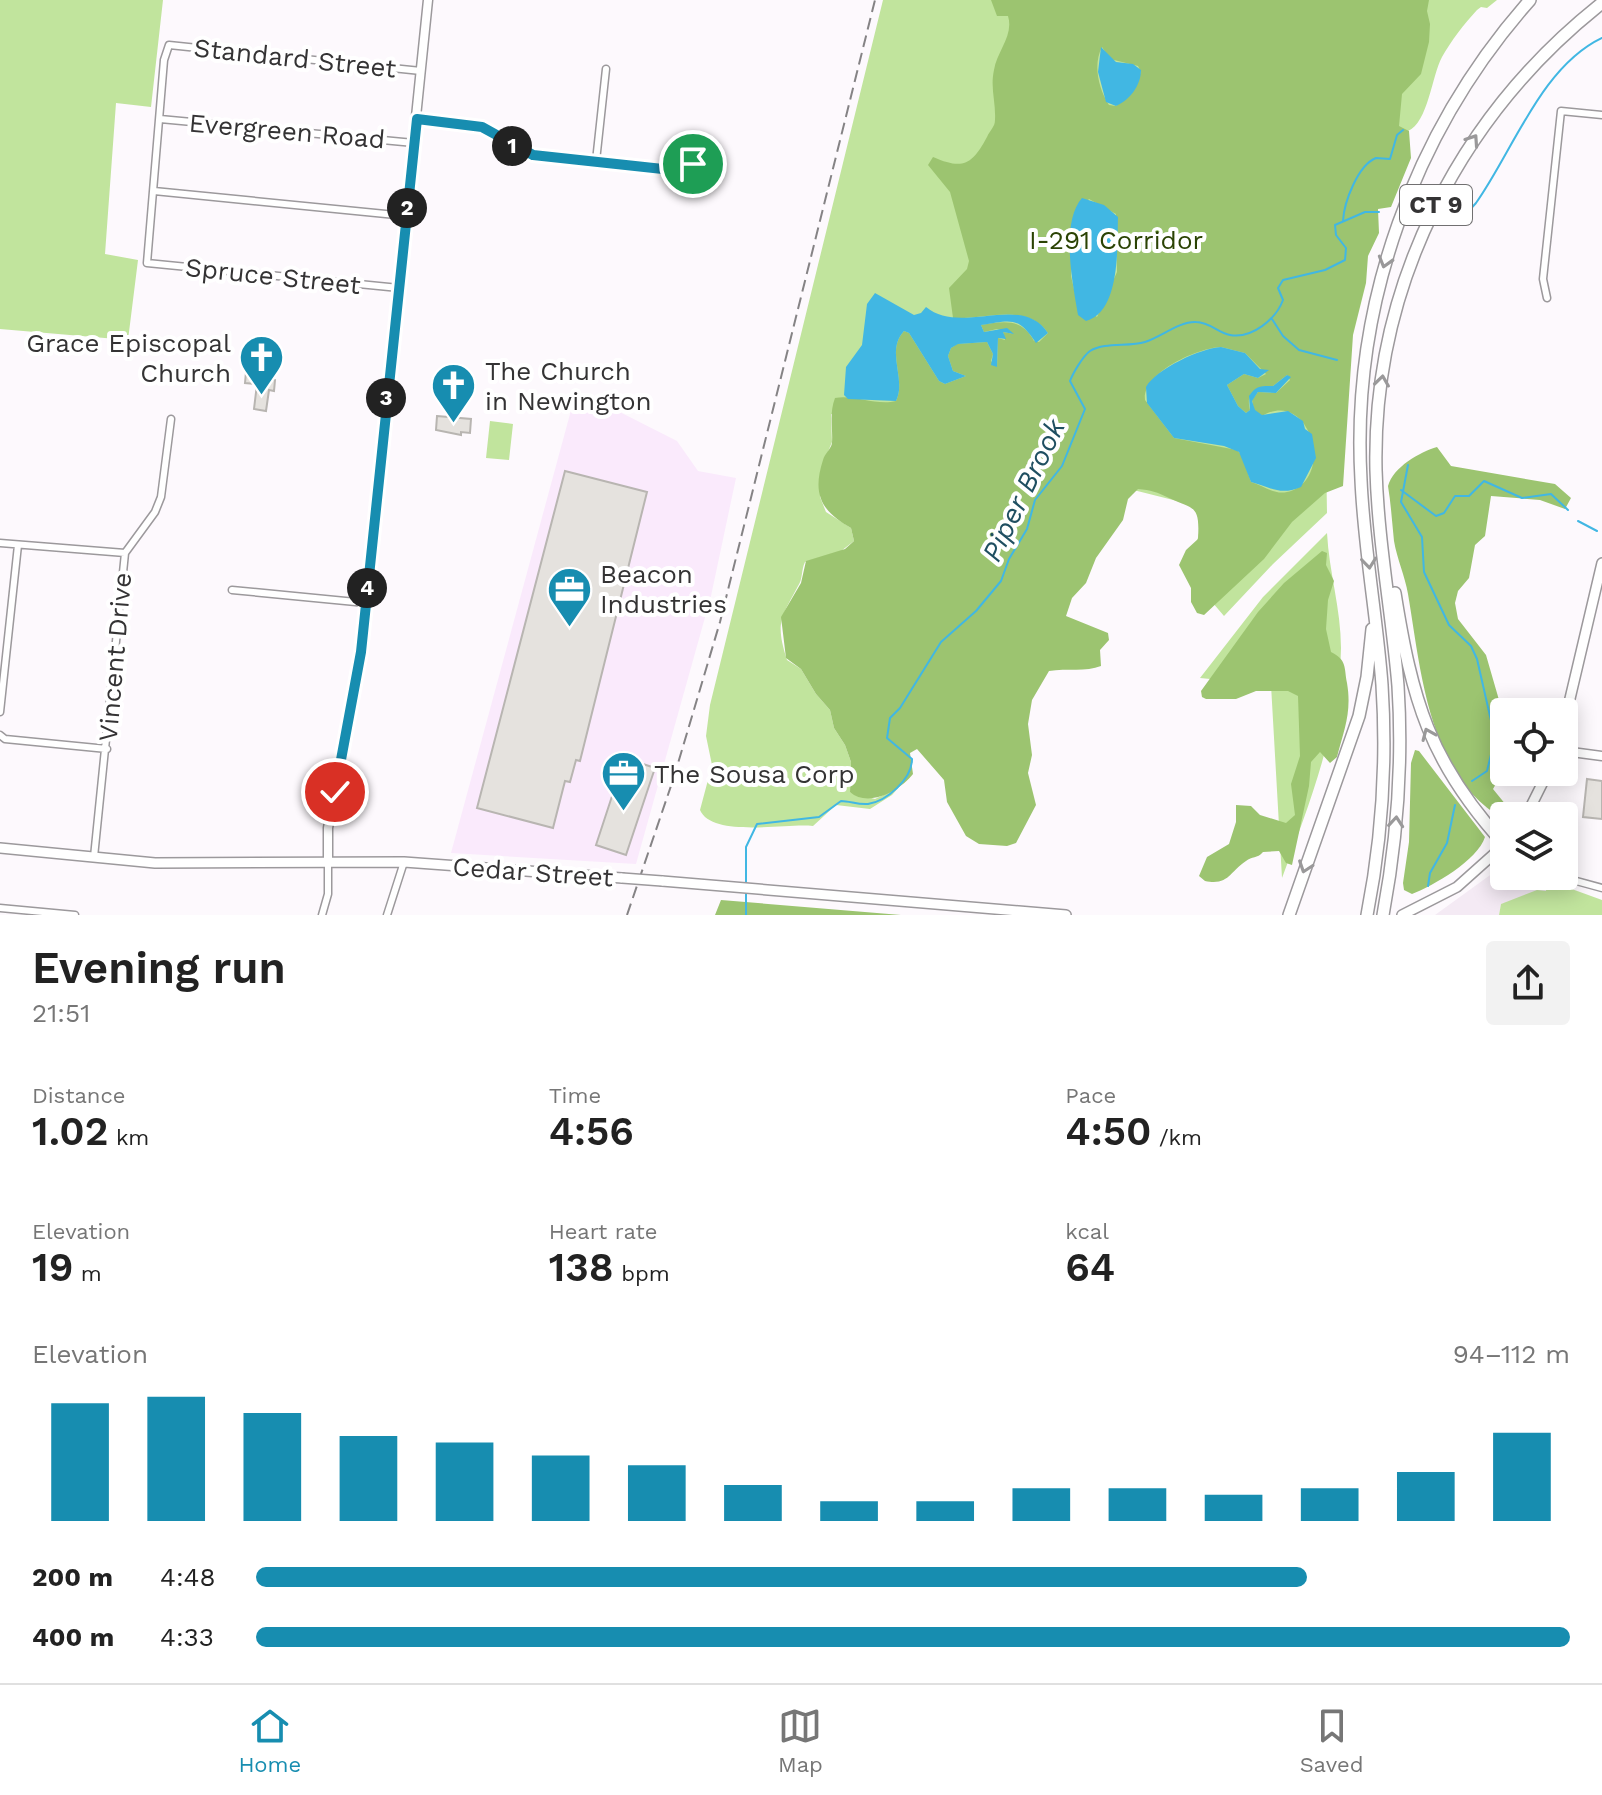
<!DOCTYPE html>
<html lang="en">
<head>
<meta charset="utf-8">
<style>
	:root { --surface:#fff; --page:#f2f2f2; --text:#222; --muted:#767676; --line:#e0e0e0; --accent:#178db0 }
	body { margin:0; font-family:"Work Sans",sans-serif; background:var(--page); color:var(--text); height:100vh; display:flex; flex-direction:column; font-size:30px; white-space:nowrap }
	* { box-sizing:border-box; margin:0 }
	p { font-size:26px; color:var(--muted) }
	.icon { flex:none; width:44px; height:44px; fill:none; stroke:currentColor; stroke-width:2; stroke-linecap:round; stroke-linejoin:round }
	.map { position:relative; height:915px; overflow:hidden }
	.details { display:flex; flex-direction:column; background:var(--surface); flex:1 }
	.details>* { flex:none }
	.tools { position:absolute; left:1490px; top:698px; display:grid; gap:16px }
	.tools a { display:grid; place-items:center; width:88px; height:88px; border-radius:8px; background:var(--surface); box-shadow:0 4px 20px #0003; font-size:40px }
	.pin { position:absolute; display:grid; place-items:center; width:68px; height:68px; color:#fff; margin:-34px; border:4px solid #fff; border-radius:50%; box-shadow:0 2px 8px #0007 }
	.km { position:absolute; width:40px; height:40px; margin:-20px; border-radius:50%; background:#222; color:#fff; font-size:22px; line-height:40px; text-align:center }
	.round { display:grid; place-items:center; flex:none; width:84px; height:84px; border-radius:8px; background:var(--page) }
	.summary { display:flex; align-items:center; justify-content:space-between; height:136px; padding:0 32px }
	h1 { font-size:44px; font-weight:600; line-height:60px }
	.stats { display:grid; grid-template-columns:repeat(3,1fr); gap:12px; height:136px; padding:8px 32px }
	.stats div { display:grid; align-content:center }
	.stats b { font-size:40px; font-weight:600 }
	.stats small { font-size:22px; font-weight:400 }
	.stats p { font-size:22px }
	.chart { height:224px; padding:16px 32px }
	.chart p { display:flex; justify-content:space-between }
	.chart svg { width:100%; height:144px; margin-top:8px; stroke:var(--accent); stroke-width:6 }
	ul { padding:0 32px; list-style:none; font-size:26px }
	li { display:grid; grid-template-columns:128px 96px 1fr; align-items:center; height:60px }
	li i { height:20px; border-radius:10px; background:var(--accent) }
	.tab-bar { display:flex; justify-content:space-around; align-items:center; height:112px; border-top:2px solid var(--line); background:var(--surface); font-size:22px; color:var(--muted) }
	.tab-bar a { display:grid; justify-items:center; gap:4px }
	.tab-bar .selected { color:var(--accent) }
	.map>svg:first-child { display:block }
	.built { fill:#f4eaf4 }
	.industrial { fill:#faeafc }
	.green { fill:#c1e49d }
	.forest { fill:#9cc470; fill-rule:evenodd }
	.water { fill:#41b7e3 }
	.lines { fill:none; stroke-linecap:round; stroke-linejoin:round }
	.stream { stroke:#41b7e3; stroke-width:2 }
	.building { fill:#e5e2de; stroke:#b8b5b1; stroke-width:2 }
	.minor-casing { stroke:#9c999c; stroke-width:9 }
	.tertiary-casing { stroke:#9c999c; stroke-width:11 }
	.secondary-casing { stroke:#9c999c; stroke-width:12 }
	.motorway-casing { stroke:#9c999c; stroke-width:14 }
	.minor { stroke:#fff; stroke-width:6 }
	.tertiary { stroke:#fff; stroke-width:8 }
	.secondary { stroke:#fff; stroke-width:9 }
	.motorway { stroke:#fff; stroke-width:11 }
	.rail { stroke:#858385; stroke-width:2; stroke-dasharray:12 6; stroke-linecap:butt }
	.secondary-bridge-casing { stroke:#9c999c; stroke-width:12; stroke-linecap:butt }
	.secondary-bridge { stroke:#fff; stroke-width:9 }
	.oneway { stroke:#9a999a }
	.route-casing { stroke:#fff; stroke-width:16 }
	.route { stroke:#178db0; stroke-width:10 }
	.labels { text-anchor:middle; stroke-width:8; stroke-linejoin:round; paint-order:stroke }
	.shield { fill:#fff; stroke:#717071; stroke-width:2 }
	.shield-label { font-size:24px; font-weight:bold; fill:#343334 }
	.street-label { font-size:26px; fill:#343334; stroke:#fff }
	.park-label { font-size:26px; fill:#2b4304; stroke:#fff }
	.poi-label { font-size:26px; fill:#343334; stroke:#fff; text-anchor:start }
	.water-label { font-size:28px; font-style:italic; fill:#1f4f61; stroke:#fff }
</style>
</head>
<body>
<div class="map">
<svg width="1602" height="915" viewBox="0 0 1602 915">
	<rect width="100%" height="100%" fill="#fdf9fd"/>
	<!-- built -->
	<path class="built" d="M1504,865V876H1539L1547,880L1546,891L1501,904L1499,915H1435Z"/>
	<!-- industrial -->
	<path class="industrial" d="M573,403L604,404L677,441L698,471L736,478L711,596L636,864L451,853Z"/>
	<!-- green -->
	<path class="green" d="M0,0H163L151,107L116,103L105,254L138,260L128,340L0,329Z
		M883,0H1497L1487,8L1481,7L1477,10C1464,24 1451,41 1442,57C1432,75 1428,123 1408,131L1389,168L1325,387L1327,513L1273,564L1224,616L1189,575L1205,508L831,414L832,442L821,469L820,497L826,512L851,528L854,541L841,551L805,562C801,570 803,579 798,586C781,618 775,623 787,660L801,669L816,694L830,710L834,728L845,745L851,762L850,792L875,799L899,787L892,795L870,809L836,805L813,826C785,823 712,838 700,810L712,765L706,736L710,705Z
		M490,421L513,424L509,460L486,458Z
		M1327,533C1329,572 1341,609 1341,648C1340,726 1309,805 1282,878L1271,685L1200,678L1263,597Z
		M1547,880L1602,900V915H1499L1501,904L1537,890L1546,891Z"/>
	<!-- forest -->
	<path class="forest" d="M991,0H1429L1427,11L1430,24L1429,42L1421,74L1402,94L1399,126L1409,131L1411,158L1391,207L1378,209L1379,233L1368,256L1366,283L1353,335L1343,486L1325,493L1292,522L1264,559L1204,615L1197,613L1191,602V588L1179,565L1186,550L1198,539C1200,504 1194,510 1169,498C1157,492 1151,490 1138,489L1128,499L1123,520L1096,558L1086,583L1072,598L1066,616L1108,633L1109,640L1100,650L1101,666C1086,672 1067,668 1049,671L1032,700L1028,724L1032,755L1028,773L1036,805L1016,843L1007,846L979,844L966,836L947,802L944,780L917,749L910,753L913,774C900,791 868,808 850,792L851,762L845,745L834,728L830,710L816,694L801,669L786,658L781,617L801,583L806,561L845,549L854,541L851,528C821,511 812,494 823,460C825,453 831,449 832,443C833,427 829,414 835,398C853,394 876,406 896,401C907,379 885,352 904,331L909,333L939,381L945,384L966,376L953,371L948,356L951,348L957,344L987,342L993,354L991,361L997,367L998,338L1005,340L1003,332L1014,334L997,329L984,332L981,325C1004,321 1022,318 1034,341L1039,342L1048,333C1026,302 985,320 953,318L949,288L967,269L969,261L950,192L928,165L933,157C963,170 972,165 987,137C990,130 995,127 995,120C996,102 990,88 994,70C997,51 1014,36 1008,16H997ZM1102,47L1110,59L1138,66L1141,72L1131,94L1116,106L1109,105C1098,88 1093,64 1102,47ZM1089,199L1116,214L1117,272L1097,317L1076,298L1071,276L1073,218ZM1221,347L1245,353L1266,374L1258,378L1244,374L1227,385L1238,406L1246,413L1250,410C1245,391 1257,386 1273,386L1287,375L1290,380L1276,393L1258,392L1252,400L1254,410L1262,416C1310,387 1337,480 1287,492C1274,495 1262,485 1251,482L1242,456L1237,450L1174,438L1145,400C1142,373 1197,348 1221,347Z
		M1437,447L1451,466L1555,484L1571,498L1565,509L1540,500L1491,496L1485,536L1475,545L1469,578L1458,591L1455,603L1458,619L1486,655L1499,700L1503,762L1501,775L1493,789L1506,805L1518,806L1504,819C1428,777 1421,670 1408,594C1405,576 1397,559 1394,541C1392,522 1391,504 1388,486C1393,467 1420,452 1437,447Z
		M1322,551L1327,553L1326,565L1334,581L1328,600L1326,629L1331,652C1347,660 1344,667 1347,683C1352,712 1344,730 1337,757L1330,763L1320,752L1311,762L1309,786L1292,865L1286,863L1279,851L1263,852C1257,859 1252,856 1246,861C1230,871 1229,886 1205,881L1199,876L1207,857L1229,844L1236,822V805L1251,806L1260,815L1286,823L1295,815L1291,784L1300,756L1298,696L1288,691H1256L1236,699H1206L1202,697L1201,691L1258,612L1284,583Z
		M1415,750L1419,751L1485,837C1478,860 1433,886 1412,894L1404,890L1403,883L1409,842L1411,763Z
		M721,900L901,915H715Z"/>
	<!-- water -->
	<path class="water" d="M1101,47L1116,62L1133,64L1141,70C1141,85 1130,100 1116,106L1106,102L1098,72Z
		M1082,198L1104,205L1118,217C1117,245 1121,312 1086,321L1078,315C1073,285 1060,223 1082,198Z
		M875,293L914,315L921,313L926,307C961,336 1021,292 1048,333L1036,343C1018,316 1012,320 981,325L984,332L1007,328L1014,334L1003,332L1006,339L998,338L997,367L991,365L993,354L987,342L958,344L951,348L948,356L953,371L966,376L945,384L939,381L909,333L904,331C885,352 907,379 896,401L848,399L844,395L846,367L862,345L867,304Z
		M1221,347L1245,353L1260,369L1269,370L1258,378L1244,374L1227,385L1238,406L1246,413L1250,410L1249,396C1256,385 1262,386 1273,386L1287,375L1291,377L1276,393L1258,392L1252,401L1255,410L1262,415L1288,411L1303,421L1305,429L1312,434L1316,458L1301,487C1280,496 1270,487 1251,482L1239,452L1224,446L1174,438L1147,403L1146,387C1156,369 1201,348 1221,347Z"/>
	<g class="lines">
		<!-- stream -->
		<path class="stream" d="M1451,218L1466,214L1476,203C1513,151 1541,67 1602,38
			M1343,221C1344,202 1358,165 1376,158L1390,159L1397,135L1403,130
			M1272,319L1283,336L1299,350L1337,360
			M1408,465L1401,502L1422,537L1424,572L1449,625L1471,646L1477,659L1495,738L1487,771L1472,781
			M1401,490L1436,516L1444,513L1455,496H1469L1484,481L1522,498L1551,494L1568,510
			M1578,521L1597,531
			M746,886V847L757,824L819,817L841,801C850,801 858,805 868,804C887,801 912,779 912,759L887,738L890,718L900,708L941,642L976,611L1001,581L1009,559L1027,529L1035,500L1062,466L1085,409L1070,381C1073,373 1083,356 1090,351C1105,342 1128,347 1145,342C1161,337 1180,321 1196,322C1210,322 1218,333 1230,335C1252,339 1276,319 1283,300L1278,288L1283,280L1325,270L1345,260L1346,248L1336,235L1335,225L1365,212H1379
			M1428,886L1430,873L1447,843L1455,805
			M746,915V892"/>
	</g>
	<!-- building -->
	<path class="building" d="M246,372L269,374L268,379L275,380L274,391L269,390L266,411L254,409L257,384L245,383Z
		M437,416L471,419L470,433L461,432V435L436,430Z
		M565,471L647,492L580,761L576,760L570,782L565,781L553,828L477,808Z
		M622,757L655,768L626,855L596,845L617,781L614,780Z
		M1587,779L1602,781V819L1583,817Z"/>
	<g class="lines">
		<defs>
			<path id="minor" d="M160,119L414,143
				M417,119L482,127L533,155L672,170
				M672 171a12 12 0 1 1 24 0a12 12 0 1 1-24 0Z
				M596,161L606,69
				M154,191L406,216
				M399,288L147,263L164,60L169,45L421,71
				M1547,298L1543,279L1561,111L1602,115
				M0,543L125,553
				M232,590L366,603
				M0,712L18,545
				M0,735L5,739L107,749
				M94,857L125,553L155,512L161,497L171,419
				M1558,876L1602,888
				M0,908L75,915
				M322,915L328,894V863
				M387,915L404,862"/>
			<path id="tertiary" d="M1564,751L1602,756
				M328,863V828L361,652L428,0"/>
			<path id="secondary" d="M1564,724L1602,563
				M1526,816L1548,772
				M0,848L155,863L404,862L622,878
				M662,881L1066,915
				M1402,915L1457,887L1504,845"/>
			<path id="motorway" d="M1395,593C1412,699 1429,762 1504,844
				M1289,915L1359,716L1367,677L1372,629
				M1367,915C1382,839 1387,762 1382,685C1377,617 1364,549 1361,480C1351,305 1414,131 1530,0
				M1383,915C1397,840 1403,763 1398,686C1392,614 1378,542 1376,470C1372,286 1459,116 1602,3"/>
		</defs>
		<!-- minor casing -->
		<use href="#minor" class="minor-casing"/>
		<!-- tertiary casing -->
		<use href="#tertiary" class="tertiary-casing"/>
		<!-- secondary casing -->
		<use href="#secondary" class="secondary-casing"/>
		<!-- motorway casing -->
		<use href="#motorway" class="motorway-casing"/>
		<!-- minor -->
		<use href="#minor" class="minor"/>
		<!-- tertiary -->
		<use href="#tertiary" class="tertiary"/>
		<!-- secondary -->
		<use href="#secondary" class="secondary"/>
		<!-- motorway -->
		<use href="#motorway" class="motorway"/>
		<!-- rail -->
		<path class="rail" d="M627,915L673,780L720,622L875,0"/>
		<defs>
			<path id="secondary-bridge" d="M622,878L662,881"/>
		</defs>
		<!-- secondary-bridge casing -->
		<use href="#secondary-bridge" class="secondary-bridge-casing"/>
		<!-- secondary-bridge -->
		<use href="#secondary-bridge" class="secondary-bridge"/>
	</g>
	<!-- one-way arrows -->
	<defs><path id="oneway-chevron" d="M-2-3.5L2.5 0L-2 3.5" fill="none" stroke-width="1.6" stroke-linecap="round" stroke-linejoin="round" transform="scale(2)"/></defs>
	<g class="oneway">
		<use href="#oneway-chevron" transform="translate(1473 140) rotate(-56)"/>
		<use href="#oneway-chevron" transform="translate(1385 262) rotate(106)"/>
		<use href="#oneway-chevron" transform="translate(1382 381) rotate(-82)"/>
		<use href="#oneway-chevron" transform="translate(1369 563) rotate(84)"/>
		<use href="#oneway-chevron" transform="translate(1428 734) rotate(-113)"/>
		<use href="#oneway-chevron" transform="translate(1396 822) rotate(-85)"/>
		<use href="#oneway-chevron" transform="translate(1305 867) rotate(109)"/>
	</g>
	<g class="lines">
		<defs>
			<path id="route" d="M335,792L361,652L417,119L482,127L533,155L672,170L680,160L693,164"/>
		</defs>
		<!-- route casing -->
		<use href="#route" class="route-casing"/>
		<!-- route -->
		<use href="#route" class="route"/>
	</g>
	<!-- icons -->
	<defs>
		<symbol id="church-pin" viewBox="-11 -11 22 30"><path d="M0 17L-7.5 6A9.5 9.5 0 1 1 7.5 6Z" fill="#178db0" stroke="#fff"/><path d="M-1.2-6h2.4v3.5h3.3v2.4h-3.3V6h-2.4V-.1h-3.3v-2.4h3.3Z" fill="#fff"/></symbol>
		<symbol id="office-pin" viewBox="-11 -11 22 30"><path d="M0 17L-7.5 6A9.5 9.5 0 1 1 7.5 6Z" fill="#178db0" stroke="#fff"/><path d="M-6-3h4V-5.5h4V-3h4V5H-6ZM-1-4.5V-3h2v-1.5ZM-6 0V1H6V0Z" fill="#fff"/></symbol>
	</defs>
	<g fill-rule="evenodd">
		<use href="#church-pin" x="236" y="332" width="51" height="69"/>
		<use href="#church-pin" x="428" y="360" width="51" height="69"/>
		<use href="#office-pin" x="544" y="564" width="51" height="69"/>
		<use href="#office-pin" x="598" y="748" width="51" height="69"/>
	</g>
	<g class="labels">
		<!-- shield labels -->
		<rect class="shield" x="1400" y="185" width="72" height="40" rx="6"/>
		<g class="shield-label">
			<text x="1436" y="213">CT 9</text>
		</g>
		<!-- street labels -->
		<g class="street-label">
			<text transform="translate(295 58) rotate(6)" y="9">Standard Street</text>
			<text transform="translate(287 131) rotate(5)" y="9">Evergreen Road</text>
			<text transform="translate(273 276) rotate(6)" y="9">Spruce Street</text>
			<text transform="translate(115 657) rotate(-85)" y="9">Vincent Drive</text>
			<text transform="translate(533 872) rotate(4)" y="9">Cedar Street</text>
		</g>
		<!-- park labels -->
		<g class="park-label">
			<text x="1116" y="249">I-291 Corridor</text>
		</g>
		<!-- poi labels -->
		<g class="poi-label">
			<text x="231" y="352" text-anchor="end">Grace Episcopal<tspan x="231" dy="30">Church</tspan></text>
			<text x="485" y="380">The Church<tspan x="485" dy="30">in Newington</tspan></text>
			<text x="600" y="583">Beacon<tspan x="600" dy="30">Industries</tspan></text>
			<text x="654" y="783">The Sousa Corp</text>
		</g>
		<!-- water labels -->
		<g class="water-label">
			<text transform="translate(1023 490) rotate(-64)" y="10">Piper Brook</text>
		</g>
	</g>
</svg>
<div class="tools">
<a><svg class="icon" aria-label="locate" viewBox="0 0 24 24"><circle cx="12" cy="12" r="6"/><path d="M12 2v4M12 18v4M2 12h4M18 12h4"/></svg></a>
<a><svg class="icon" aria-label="layers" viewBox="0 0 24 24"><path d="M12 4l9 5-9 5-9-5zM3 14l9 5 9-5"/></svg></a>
</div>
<div class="pin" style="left:693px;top:164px;background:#1e9e55"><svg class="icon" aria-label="arrive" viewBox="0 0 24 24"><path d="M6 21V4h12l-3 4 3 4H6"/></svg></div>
<div class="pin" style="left:335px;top:792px;background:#d93025"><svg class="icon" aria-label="check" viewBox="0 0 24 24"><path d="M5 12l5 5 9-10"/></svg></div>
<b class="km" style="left:512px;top:146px">1</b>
<b class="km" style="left:407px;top:208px">2</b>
<b class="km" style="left:386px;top:398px">3</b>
<b class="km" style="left:367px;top:588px">4</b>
</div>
<section class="details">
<div class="summary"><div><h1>Evening run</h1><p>21:51</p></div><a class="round"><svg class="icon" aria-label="share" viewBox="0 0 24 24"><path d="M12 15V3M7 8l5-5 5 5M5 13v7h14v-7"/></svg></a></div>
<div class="stats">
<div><p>Distance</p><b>1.02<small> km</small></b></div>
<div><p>Time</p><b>4:56</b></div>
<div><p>Pace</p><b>4:50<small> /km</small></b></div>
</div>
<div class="stats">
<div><p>Elevation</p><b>19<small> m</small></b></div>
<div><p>Heart rate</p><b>138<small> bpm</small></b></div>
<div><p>kcal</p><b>64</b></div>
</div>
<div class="chart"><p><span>Elevation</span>94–112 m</p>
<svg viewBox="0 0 160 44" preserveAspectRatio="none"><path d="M5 44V8M15 44V6M25 44V11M35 44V18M45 44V20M55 44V24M65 44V27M75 44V33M85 44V38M95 44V38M105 44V34M115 44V34M125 44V36M135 44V34M145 44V29M155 44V17"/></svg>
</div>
<ul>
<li><b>200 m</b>4:48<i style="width:80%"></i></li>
<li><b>400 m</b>4:33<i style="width:100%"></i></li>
</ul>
</section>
<nav class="tab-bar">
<a class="selected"><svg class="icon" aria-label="home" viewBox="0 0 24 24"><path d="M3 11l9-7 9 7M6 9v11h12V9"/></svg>Home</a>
<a><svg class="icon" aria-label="map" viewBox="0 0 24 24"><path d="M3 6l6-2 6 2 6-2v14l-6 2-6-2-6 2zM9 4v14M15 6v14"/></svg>Map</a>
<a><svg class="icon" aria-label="saved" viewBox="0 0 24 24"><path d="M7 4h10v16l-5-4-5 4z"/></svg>Saved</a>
</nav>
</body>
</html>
